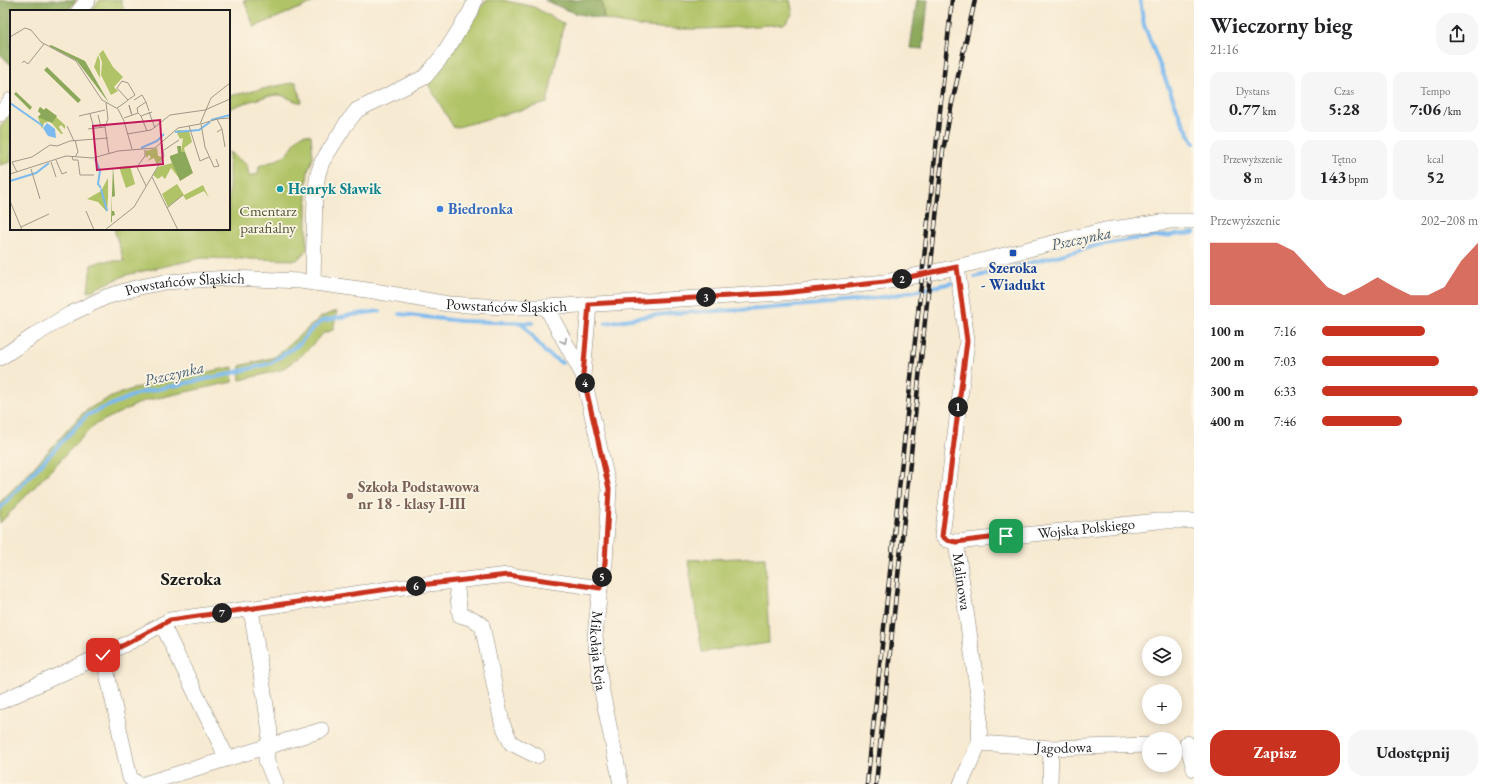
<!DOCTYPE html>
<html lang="pl">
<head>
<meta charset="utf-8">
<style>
	:root { --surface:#fff; --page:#f6f6f6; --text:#202124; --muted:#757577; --accent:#c8321e }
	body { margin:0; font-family:"EB Garamond",serif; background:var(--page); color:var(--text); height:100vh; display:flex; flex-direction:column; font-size:15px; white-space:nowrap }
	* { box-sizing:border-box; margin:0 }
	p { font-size:13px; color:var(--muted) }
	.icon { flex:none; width:22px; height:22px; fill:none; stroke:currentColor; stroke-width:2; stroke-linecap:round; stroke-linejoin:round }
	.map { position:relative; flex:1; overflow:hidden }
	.drawer { display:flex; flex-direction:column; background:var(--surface); width:300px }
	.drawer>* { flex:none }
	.controls { position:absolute; left:1142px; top:636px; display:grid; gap:8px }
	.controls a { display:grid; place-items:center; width:40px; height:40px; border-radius:50%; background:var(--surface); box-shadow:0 2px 10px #0003; font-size:20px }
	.pin { position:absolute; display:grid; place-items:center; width:34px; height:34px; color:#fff; margin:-17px; border-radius:8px; box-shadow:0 2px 6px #0006 }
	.km { position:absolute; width:20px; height:20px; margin:-10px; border-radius:50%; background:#222; color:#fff; font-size:11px; line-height:20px; text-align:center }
	.round { display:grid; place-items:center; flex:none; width:42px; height:42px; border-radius:16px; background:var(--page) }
	.headline { display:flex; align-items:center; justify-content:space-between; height:68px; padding:0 16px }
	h1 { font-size:22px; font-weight:700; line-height:30px }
	.stats { display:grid; grid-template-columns:repeat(3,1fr); gap:6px; height:68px; padding:4px 16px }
	.stats div { display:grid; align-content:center; border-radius:10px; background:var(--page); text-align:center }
	.stats b { font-size:17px; font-weight:700 }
	.stats small { font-size:11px; font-weight:400 }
	.stats p { font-size:11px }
	.chart { height:112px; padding:8px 16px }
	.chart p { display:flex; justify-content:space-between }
	.chart svg { width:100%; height:72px; margin-top:4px; fill:var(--accent); opacity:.7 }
	.cta { display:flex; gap:8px; margin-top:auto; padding:8px 16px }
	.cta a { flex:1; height:46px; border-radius:16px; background:var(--accent); color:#fff; font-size:16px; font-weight:700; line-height:46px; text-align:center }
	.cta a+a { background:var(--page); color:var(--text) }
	ul { padding:0 16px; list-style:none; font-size:13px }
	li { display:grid; grid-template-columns:64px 48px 1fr; align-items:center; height:30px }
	li i { height:10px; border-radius:5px; background:var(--accent) }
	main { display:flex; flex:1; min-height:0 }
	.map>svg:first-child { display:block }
	.green { fill:#b0c366; stroke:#667041 }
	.forest { fill:#8ca95b; stroke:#54623c }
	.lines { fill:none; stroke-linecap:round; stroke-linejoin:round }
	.stream { stroke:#7bbaef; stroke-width:4 }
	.minor-casing { stroke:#8a8377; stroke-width:16 }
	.minor { stroke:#fff; stroke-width:15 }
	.rail-casing { stroke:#1c1c1c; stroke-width:4.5 }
	.rail { stroke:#fcf5e5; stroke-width:3; stroke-dasharray:9; stroke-linecap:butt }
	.oneway { stroke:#999 }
	.route-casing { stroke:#fff; stroke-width:8 }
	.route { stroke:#c8321e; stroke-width:5 }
	.culture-dot { fill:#0f9aa8; stroke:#fcf5e5; stroke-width:1.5 }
	.shop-dot { fill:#3f7fe0; stroke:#fcf5e5; stroke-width:1.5 }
	.transit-dot { fill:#1a4fb4; stroke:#fcf5e5; stroke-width:1.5 }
	.education-dot { fill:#8d6e63; stroke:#fcf5e5; stroke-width:1.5 }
	.labels { text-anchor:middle; stroke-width:3.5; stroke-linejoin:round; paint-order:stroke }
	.culture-label { font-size:15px; font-weight:bold; fill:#0d838f; stroke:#fcf5e5; text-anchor:start }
	.shop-label { font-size:15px; font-weight:bold; fill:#366cbe; stroke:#fcf5e5; text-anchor:start }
	.park-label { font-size:15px; fill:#505636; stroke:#fcf5e5 }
	.transit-label { font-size:15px; font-weight:bold; fill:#164399; stroke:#fcf5e5 }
	.street-label { font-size:15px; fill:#1c1c1c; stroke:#fcf5e5 }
	.education-label { font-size:15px; font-weight:bold; fill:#785e54; stroke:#fcf5e5; text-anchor:start }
	.water-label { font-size:16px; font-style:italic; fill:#425b70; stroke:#fcf5e5 }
	.district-label { font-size:19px; font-weight:bold; fill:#1c1c1c; stroke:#fcf5e5 }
	.inset-river { fill:none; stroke:#7bbaef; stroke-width:2 }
	.inset-road { fill:none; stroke:#9f9889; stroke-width:1 }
	.view { fill:#c2185b; fill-opacity:0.15; stroke:#c2185b; stroke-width:2 }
	.inset-edge { fill:none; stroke:#1c1c1c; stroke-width:2 }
</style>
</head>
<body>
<main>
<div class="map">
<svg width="1194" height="784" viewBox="0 0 1194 784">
	<rect width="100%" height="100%" fill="#fcf5e5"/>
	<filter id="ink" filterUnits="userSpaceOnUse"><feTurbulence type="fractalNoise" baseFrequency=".025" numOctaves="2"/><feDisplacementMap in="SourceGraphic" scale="8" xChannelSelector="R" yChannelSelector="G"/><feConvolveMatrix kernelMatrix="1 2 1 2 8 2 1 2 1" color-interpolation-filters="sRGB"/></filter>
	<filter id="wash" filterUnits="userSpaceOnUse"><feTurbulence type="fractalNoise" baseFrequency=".012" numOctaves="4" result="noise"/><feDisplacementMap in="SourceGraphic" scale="16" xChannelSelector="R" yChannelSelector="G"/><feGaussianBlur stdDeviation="0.9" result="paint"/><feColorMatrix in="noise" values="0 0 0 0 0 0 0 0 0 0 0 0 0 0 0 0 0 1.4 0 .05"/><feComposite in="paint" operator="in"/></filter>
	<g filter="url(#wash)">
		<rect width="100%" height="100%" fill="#f7ead2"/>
		<!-- green -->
		<path class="green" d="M100,0H121L124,11H91Z
			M244,0H319L254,27Z
			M487,0H502L534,7L564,24L547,103L454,128L427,82L477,11Z
			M601,0H790L793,14L784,24C725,28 663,35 604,19Z
			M296,82L302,102C293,103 287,95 278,95C268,95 239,104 229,109V96Z
			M11,113V162L0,165V127Z
			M304,134L311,135L313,158L308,170L307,182V250L297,260L201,258L126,275L88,292L91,265L102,261H124L114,229H229V152L247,165L249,176L258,174L259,166C269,162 283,160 290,150C297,141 293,141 304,134Z
			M337,311L333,330L324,333L302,355L281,370L240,380V366L275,357L321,317Z
			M233,367L232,382L144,401L94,425L0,523V502L26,476L83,413C125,383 184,377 233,367Z
			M765,557L769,643L702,652L688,560Z"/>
		<!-- forest -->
		<path class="forest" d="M0,0H77L68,11H11V65L0,54Z
			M544,0H601L604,19L574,13Z
			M917,0H928L923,49L910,48Z"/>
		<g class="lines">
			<!-- stream -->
			<path class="stream" d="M1140,0L1144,25L1181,119L1194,143
				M975,277L1099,245L1133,239L1194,233
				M400,314L460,321L532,323
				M522,323L545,352L562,363
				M606,323L642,317L672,313L760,309L854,301L890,296L952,283
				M0,508L87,415L139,393L225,375L271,363L299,344L311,330L322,321L351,315L380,311"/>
		</g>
	</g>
	<g filter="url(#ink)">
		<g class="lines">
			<defs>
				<g id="minor">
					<path d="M79,11L88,0"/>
					<path d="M0,114L11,100"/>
					<path id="s1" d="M957,267L967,341L942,536L947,540L956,542L980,708L979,743L961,784"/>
					<path d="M313,283L315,194L318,174L322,162L346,124L357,110L425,77L444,54L471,11L475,0"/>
					<path id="s2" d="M546,307L583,375L609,489L605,563L600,588L595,636L601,687L621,784"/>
					<path id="s3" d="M0,358L35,335L70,314L106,297L135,288L165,282L229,278L300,281L374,291L448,304L504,307H546L783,293L885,282L957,267L1105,230L1170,221H1194"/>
					<path d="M583,375L589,305"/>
					<path id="s4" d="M956,542L1158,521H1194"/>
					<path d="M456,581L460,615L473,619L482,625L502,723L511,743L537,756"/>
					<path d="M251,609L270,732L266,760L276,784"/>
					<path d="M162,624L224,752L229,758"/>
					<path d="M103,655L130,778L138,784"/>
					<path d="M0,702L126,644L170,620L403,587L508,575L600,588"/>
					<path id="s5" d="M979,743L1051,748L1149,745"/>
					<path d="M1187,743L1194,769"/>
					<path d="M144,784L322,730"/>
					<path d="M1050,784L1051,748"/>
				</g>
			</defs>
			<!-- minor casing -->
			<use href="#minor" class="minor-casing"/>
			<!-- minor -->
			<use href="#minor" class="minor"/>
			<defs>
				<path id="rail" d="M867,784L952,0
					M876,784L943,151L952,103L975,0"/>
			</defs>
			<!-- rail casing -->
			<use href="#rail" class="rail-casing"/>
			<!-- rail -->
			<use href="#rail" class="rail"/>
		</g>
		<!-- one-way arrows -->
		<defs><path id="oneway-chevron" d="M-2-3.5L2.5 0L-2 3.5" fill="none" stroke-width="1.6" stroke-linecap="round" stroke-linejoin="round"/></defs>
		<use class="oneway" href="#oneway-chevron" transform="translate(564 341) rotate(62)"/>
	</g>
	<g class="lines" filter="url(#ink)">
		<defs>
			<path id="route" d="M103,655L126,644L170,620L403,587L508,575L600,588L605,563L609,489L583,375L589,304L783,293L885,282L957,267L967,341L942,536L947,540L956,542L1006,536"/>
		</defs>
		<!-- route casing -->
		<use href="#route" class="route-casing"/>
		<!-- route -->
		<use href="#route" class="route"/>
	</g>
	<!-- markers -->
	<circle class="culture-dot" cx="280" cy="189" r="4"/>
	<circle class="shop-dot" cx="440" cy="209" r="4"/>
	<rect class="transit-dot" x="1009" y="249" width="8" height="8" rx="2"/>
	<circle class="education-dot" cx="350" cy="496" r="4"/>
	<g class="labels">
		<!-- culture labels -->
		<g class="culture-label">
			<text x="288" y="194">Henryk Sławik</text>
		</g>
		<!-- shop labels -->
		<g class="shop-label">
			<text x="448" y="214">Biedronka</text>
		</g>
		<!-- park labels -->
		<g class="park-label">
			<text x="268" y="216">Cmentarz<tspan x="268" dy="17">parafialny</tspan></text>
		</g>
		<!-- transit labels -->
		<g class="transit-label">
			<text x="1013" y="273">Szeroka<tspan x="1013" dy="17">- Wiadukt</tspan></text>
		</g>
		<!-- street labels -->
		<g class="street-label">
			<text dy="5" stroke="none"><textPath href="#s3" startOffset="203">Powstańców Śląskich</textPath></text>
			<text dy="5" stroke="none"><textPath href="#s3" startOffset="527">Powstańców Śląskich</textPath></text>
			<text dy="5" stroke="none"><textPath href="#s4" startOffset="131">Wojska Polskiego</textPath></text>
			<text dy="5" stroke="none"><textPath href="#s1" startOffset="327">Malinowa</textPath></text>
			<text dy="5" stroke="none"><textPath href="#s2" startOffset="357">Mikołaja Reja</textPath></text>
			<text dy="5" stroke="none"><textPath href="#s5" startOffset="85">Jagodowa</textPath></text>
		</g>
		<!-- education labels -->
		<g class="education-label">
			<text x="358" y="492">Szkoła Podstawowa<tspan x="358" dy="17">nr 18 - klasy I-III</tspan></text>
		</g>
		<!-- water labels -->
		<g class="water-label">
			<text transform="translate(1081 238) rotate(-12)" y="6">Pszczynka</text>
			<text transform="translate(174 373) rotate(-13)" y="6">Pszczynka</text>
		</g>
		<!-- district labels -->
		<g class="district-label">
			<text x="191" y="585">Szeroka</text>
		</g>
	</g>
	<!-- overview -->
	<g transform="translate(10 10)">
		<rect width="220" height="220" fill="#f7ead2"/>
		<path d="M93,40L103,57L113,67L104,77L108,81L101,85L91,65L92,52L89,44ZM88,45L90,51V68L84,57ZM30,97L34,100L36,98L55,115V119L51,115L49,117L53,124H51L40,111L34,113L32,119L28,107L31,104L28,101ZM168,120L179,121L182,132L174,138L175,142H171L173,128L170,129L166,121ZM147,138L148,146L153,147L147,155L144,148L137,151L141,147L139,145L136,148L135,141ZM160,148L170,169L161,158L155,169L152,166L148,169L143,165L148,157L162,153ZM120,156L125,174L116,178L109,157ZM98,168V187L97,202L88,192L77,189L91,181ZM167,174L174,185L193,175L199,188L194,181L176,190L173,185L158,197L152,184Z" fill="#b0c366"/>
		<path d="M41,35L75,51L99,93L67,51L39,36ZM37,57L71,90L68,93L34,60ZM2,82L4,84L6,82L22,97L20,100ZM30,97L34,100L36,98L47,106L42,113L28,107L31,104L28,101ZM167,136H171V142H175L183,163L170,171L160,148V146L168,143ZM103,156L105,186L102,187V201H104L105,205L102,206V213L101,211Z" fill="#8ca95b"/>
		<path d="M37,113L45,119L46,128L38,126L33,118Z" fill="#7bbaef"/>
		<path class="inset-river" d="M0,93L33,116M201,110L220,105M165,122L189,120L200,112M131,138L147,131L154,124M85,149L90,161L88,174L91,178M0,171L26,163L39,153M91,179L97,201"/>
		<path class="inset-road" d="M0,27L15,18L21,20L31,32L66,51L92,90L108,99L114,111L122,139M12,53L14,51L18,54L34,34M124,90L132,85L136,92M96,93L98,109L95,117L99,144M107,98L113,94L118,90L125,85L118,73L112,71L107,78L118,90M139,102L145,118M121,103L119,95L122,105M128,103L127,98L136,92L139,101M80,104L84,118M88,105L91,117M69,106L95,100M131,106L137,121M114,108L128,103L131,106L142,102M191,114L195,137L204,157L209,156L206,149M191,114L207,109L220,108M57,116L64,131M179,116L190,151L199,147M78,119L95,117M212,119L215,137M207,122L212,119L207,109M117,124L141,120L160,105L195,100L220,89M135,140V146L127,157L136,176M154,140L169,130M62,146L63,150H68L70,165H84M65,147L68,142L65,130M46,150L52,164L57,162M41,152L46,167M21,159L30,189M7,162L2,152L22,147L40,135L47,136L60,131L98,128M0,164L56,146L83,148L108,141L145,138L168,118L190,114L201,88L220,73M142,167L168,220M0,191L12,220M157,198L173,185M76,201L84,220M11,217L39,204M95,220L124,197L154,146L152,134"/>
		<path class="view" d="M150,110L153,154L87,160L83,116Z"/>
		<rect width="220" height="220" class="inset-edge"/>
	</g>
</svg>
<div class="controls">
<a><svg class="icon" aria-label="layers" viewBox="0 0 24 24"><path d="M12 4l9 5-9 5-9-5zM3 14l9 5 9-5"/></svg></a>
<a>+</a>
<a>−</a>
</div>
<div class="pin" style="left:1006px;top:536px;background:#1e9e55"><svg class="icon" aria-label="arrive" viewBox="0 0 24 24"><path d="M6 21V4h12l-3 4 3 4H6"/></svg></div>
<div class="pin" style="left:103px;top:655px;background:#d93025"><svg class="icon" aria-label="check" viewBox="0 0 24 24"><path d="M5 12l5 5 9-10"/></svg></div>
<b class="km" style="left:958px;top:407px">1</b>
<b class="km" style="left:902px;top:279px">2</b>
<b class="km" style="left:706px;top:297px">3</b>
<b class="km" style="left:585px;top:383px">4</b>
<b class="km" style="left:602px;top:577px">5</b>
<b class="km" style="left:416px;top:586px">6</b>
<b class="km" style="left:222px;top:613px">7</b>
</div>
<section class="drawer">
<div class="headline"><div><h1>Wieczorny bieg</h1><p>21:16</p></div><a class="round"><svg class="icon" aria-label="share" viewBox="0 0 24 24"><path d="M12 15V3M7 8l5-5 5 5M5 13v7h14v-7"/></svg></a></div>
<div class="stats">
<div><p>Dystans</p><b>0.77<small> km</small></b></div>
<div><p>Czas</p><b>5:28</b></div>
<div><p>Tempo</p><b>7:06<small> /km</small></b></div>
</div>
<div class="stats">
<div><p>Przewyższenie</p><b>8<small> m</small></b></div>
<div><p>Tętno</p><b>143<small> bpm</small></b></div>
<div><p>kcal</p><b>52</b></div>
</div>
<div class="chart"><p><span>Przewyższenie</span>202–208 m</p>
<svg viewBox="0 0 160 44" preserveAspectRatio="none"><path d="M0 44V6L10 6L20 6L30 6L40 6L50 11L60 22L70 33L80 38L90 33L100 27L110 33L120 38L130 38L140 33L150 17L160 6V44z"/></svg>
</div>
<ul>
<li><b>100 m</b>7:16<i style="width:66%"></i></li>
<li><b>200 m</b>7:03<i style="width:75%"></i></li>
<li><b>300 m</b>6:33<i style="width:100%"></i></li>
<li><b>400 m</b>7:46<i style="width:51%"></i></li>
</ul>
<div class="cta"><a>Zapisz</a><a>Udostępnij</a></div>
</section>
</main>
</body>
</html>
